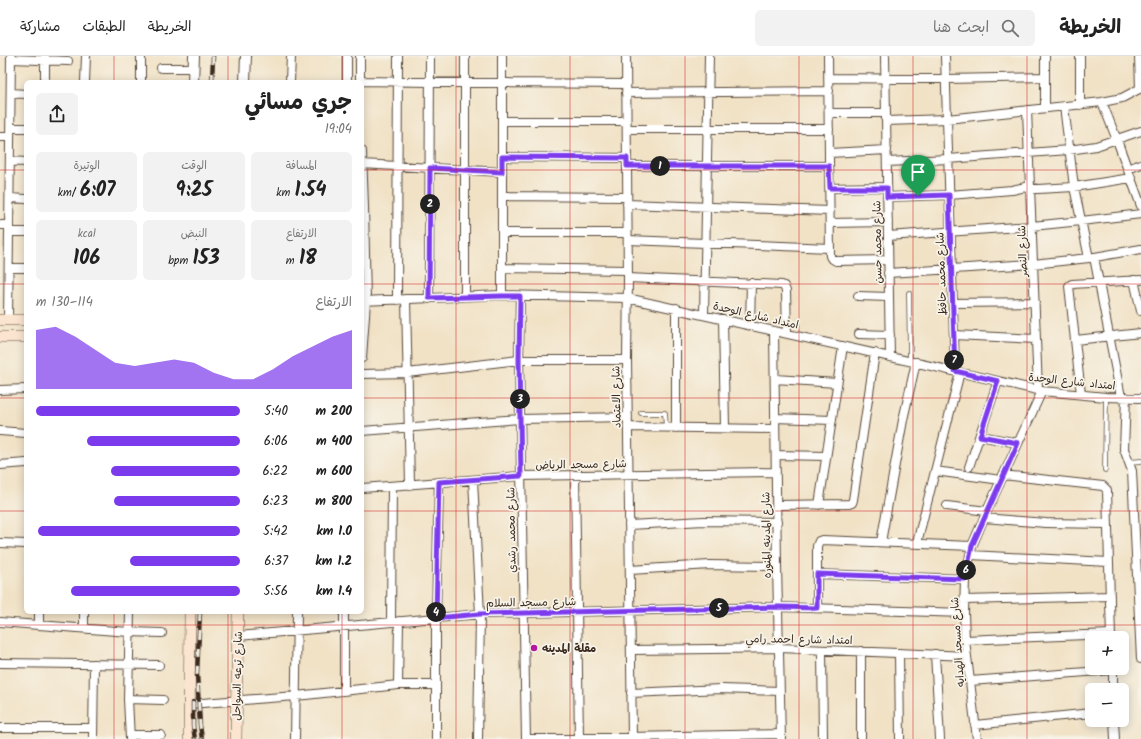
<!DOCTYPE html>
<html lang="ar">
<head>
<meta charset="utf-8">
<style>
	:root { --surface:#fff; --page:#f2f2f2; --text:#222; --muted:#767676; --line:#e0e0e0; --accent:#7c3aed }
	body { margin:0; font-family:Kalam,"Playpen Sans Arabic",sans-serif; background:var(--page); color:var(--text); direction:rtl; height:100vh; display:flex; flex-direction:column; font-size:15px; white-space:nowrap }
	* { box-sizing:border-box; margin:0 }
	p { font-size:13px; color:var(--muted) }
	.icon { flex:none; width:22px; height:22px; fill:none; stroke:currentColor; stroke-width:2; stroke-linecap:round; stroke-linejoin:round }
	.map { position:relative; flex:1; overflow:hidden; direction:ltr }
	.details { position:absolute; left:24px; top:24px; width:340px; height:534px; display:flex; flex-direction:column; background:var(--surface); border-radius:6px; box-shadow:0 2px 10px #0003; direction:rtl }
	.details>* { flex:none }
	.buttons { position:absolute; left:1085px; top:575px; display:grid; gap:8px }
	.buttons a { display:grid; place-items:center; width:44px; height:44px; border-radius:6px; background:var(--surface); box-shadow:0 2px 10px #0003; font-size:20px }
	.pin { position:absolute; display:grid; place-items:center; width:34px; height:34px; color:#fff; margin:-41px -17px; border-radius:50% 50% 50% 0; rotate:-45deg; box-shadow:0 0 4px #0007 }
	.pin .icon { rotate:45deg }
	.km { position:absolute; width:20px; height:20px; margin:-10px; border-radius:50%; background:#222; color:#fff; font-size:11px; line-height:20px; text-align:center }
	.round { display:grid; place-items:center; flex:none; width:42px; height:42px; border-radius:6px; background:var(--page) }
	.headline { display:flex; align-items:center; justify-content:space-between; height:68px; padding:0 12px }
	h1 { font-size:22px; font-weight:700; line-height:30px }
	.metrics { display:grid; grid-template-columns:repeat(3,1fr); gap:6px; height:68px; padding:4px 12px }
	.metrics div { display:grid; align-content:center; border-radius:6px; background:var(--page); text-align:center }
	.metrics b { font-size:20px; font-weight:700 }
	.metrics small { font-size:11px; font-weight:400 }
	.metrics p { font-size:11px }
	.chart { height:112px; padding:8px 12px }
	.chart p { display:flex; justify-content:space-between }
	.chart svg { width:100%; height:72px; margin-top:4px; fill:var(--accent); opacity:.7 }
	ul { padding:0 12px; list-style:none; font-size:13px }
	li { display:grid; grid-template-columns:64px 48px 1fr; align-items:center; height:30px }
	li i { height:10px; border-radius:5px; background:var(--accent) }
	header { display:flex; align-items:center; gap:24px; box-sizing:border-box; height:56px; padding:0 20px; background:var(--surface); border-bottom:1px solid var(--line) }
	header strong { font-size:19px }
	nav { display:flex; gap:22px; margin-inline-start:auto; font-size:14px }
	.search { width:280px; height:36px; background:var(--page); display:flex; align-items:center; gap:10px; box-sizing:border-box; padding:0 14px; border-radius:6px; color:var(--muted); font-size:15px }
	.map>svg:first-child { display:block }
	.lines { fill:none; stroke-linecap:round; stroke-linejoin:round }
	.service-casing { stroke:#564637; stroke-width:5.5 }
	.minor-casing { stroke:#564637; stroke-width:10 }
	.tertiary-casing { stroke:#564637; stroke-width:12 }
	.secondary-casing { stroke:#564637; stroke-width:12 }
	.service { stroke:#fff; stroke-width:4 }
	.minor { stroke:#fff; stroke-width:8 }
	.tertiary { stroke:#fff; stroke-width:10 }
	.secondary { stroke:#fce5d0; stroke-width:11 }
	.rail-casing { stroke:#3b2a1e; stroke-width:4.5 }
	.rail { stroke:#f7f3e8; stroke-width:3; stroke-dasharray:9; stroke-linecap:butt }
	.route-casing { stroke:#fff; stroke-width:8 }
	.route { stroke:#7c3aed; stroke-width:5 }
	.grid { fill:none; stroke:#d62828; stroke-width:1; stroke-opacity:0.55 }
	.poi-dot { fill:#b5179e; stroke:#f7f3e8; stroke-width:1.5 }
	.labels { text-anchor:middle; stroke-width:3.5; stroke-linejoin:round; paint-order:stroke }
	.street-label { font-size:11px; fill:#3b2a1e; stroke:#f7f3e8 }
	.poi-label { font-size:11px; font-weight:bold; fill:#3b2a1e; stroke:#f7f3e8; text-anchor:start }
</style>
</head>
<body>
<header>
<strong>الخريطة</strong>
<div class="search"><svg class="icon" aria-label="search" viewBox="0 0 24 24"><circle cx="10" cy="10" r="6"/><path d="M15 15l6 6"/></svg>ابحث هنا</div>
<nav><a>الخريطة</a><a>الطبقات</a><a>مشاركة</a></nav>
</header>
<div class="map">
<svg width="1141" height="683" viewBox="0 0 1141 683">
	<rect width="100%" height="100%" fill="#f7f3e8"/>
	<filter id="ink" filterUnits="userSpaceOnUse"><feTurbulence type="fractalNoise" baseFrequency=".025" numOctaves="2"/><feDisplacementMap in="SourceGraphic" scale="8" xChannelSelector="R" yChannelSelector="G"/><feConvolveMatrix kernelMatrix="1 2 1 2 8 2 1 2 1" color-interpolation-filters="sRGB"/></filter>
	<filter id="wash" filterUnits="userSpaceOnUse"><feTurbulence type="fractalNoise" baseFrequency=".012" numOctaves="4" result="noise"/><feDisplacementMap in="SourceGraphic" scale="16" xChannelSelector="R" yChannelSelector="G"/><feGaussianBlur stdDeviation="0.9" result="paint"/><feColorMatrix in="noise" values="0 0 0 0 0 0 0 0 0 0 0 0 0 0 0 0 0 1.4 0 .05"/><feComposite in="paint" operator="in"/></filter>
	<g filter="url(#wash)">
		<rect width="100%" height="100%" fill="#f1e2c6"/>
	</g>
	<g filter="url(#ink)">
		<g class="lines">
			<defs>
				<path id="service" d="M909,237L910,305
					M641,357H665L666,372
					M1129,406L1141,405
					M1105,414L1106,341"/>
				<path id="minor" d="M626,0L628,222L627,304L632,681
					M828,0L830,200L831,202L836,205L888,204
					M885,0L890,301
					M945,0L955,315
					M1045,0V52
					M1080,0V49
					M1139,0L1140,33
					M11,3L68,5
					M161,12H194
					M829,22L946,23L1045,21
					M360,25L502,27L626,28
					M45,26V0
					M85,26L86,0
					M141,26V0
					M290,26L291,0
					M347,26V0
					M360,26V0
					M11,37L26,38
					M626,37L829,35
					M1102,46L1117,84L1141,150
					M1064,50L1074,131L1089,202
					M1027,54L1038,334
					M829,57H886
					M502,65H626
					M886,65L947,63L1102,46L1122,42L1141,32
					M11,72H26
					M627,73H829
					M0,81H10
					M362,95L364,151L366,245L362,302
					M829,97L887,94
					M502,101L627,102
					M10,105L26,106
					M887,106L948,103L1069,94L1096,90L1141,75
					M362,108L502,116
					M627,110H829
					M1128,113L1141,108
					M830,132L887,131
					M502,140L627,141
					M887,141L949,139L1012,134L1026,131L1038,133L1074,131L1131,122
					M10,142L26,143
					M627,148L830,155
					M830,167L888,166
					M0,169H9
					M9,176H26
					M502,177H627
					M888,180L1032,170L1081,165L1141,158
					M628,184L830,192
					M1094,201L1121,341
					M9,212H26
					M502,212L628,214
					M888,217L1033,208L1089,202L1141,193
					M628,222L782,229L784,230L786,235L787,277
					M1134,224L1141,255
					M502,239V0
					M520,240L519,304L526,683
					M858,240L889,241
					M465,241V0
					M406,243L410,429
					M429,243L430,0
					M397,244L398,0
					M362,245L502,239L627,242L1042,335L1106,341L1141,342
					M953,247L1035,246
					M676,252V372
					M704,259L709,0
					M723,263L725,372
					M8,264L11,0
					M750,269L751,227
					M774,275L777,510L781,683
					M859,278L890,279
					M954,279L1036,283
					M1075,284L1141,277
					M362,318L407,317L519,304H627
					M775,323L837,327
					M0,334L26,333
					M1081,338L1069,230L1070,229L1072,228L1141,224
					M1126,341L1124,393L1132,415L1141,603
					M775,362L832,364
					M628,371L775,373
					M0,375L26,377
					M362,375L520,363L628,361
					M980,380L1018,387
					M776,399L826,400
					M0,409L26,407
					M969,411L998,325
					M935,415L1001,424
					M575,419L579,682
					M1003,419L1103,430L1107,434L1111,582
					M473,424L480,558L478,683
					M362,432L521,420L776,416
					M777,449L849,448L852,447L853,444L875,297
					M819,449L843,290
					M947,450L987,455
					M984,462L1046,467L1108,468
					M629,469L704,465L777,466
					M881,486L903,364L916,306
					M0,487L26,488
					M917,487L960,316
					M970,499L1109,506
					M630,514L710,509L777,510
					M817,518L965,523
					M964,544L1110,540
					M817,552V490L819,485L822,484L972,490
					M130,556L128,643L130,683
					M344,556V635
					M0,566L129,576L162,577
					M391,566L392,430
					M39,569V556
					M84,572V556
					M238,580L480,558L779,551L964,557
					M965,584L1111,578
					M631,594L780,592L967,600
					M822,594L823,683
					M861,595V683
					M899,597L900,683
					M935,598L940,683
					M0,607L159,609
					M1113,612V634
					M970,625L1113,614
					M398,629L399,565
					M631,637L721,633L780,635
					M128,643L163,644
					M189,648L296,640L398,629H436
					M1114,664L1115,683
					M975,669L1092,657
					M0,672H93
					M130,679H161
					M93,683L94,608
					M295,683L297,556
					M436,683V562L439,426
					M526,683L781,678
					M977,683L965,584L964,557L965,523L972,490L987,455L1042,335"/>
				<path id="tertiary" d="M193,26L194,0
					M245,26L246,0"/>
				<path id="secondary" d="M0,264H26
					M0,281H26
					M189,683L190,556
					M236,683L238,556"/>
			</defs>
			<!-- service casing -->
			<use href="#service" class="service-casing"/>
			<!-- minor casing -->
			<use href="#minor" class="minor-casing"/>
			<!-- tertiary casing -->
			<use href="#tertiary" class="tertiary-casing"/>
			<!-- secondary casing -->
			<use href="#secondary" class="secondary-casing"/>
			<!-- service -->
			<use href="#service" class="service"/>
			<!-- minor -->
			<use href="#minor" class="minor"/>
			<!-- tertiary -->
			<use href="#tertiary" class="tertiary"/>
			<!-- secondary -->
			<use href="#secondary" class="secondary"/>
			<defs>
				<path id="rail" d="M212,26L213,0
					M200,556L197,618L200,669L202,683
					M193,646V670L195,683"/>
			</defs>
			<!-- rail casing -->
			<use href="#rail" class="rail-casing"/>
			<!-- rail -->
			<use href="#rail" class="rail"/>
		</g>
	</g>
	<g class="lines" filter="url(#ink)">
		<defs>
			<path id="route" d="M502,101L627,102V110H829L830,132H887V141L949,139L955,315L998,325L980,380L1018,387L972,490L965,523L817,518V552L779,551L480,558L436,562L439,426L521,420L519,304L520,240H502L429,242L430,112L502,116Z"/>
		</defs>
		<!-- route casing -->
		<use href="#route" class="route-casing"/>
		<!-- route -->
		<use href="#route" class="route"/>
	</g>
	<!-- grid -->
	<path class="grid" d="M114,0V26M228,0V26M342,0V26M456,0V683M570,0V683M685,0V683M799,0V683M913,0V683M1027,0V683M0,114H26M362,114H1141M0,228H26M362,228H1141M0,342H26M362,342H1141M0,455H26M362,455H1141M114,556V683M228,556V683M342,556V683M0,569H1141"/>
	<!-- markers -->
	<circle class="poi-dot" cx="534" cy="592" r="4"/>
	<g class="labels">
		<!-- street labels -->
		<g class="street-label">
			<text transform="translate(877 186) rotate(-91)" y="4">شارع محمد حسن</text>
			<text transform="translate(1022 195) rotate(-92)" y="4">شارع النصر</text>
			<text transform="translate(941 218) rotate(-92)" y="4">شارع محمد حافظ</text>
			<text transform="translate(756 259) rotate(13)" y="4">امتداد شارع الوحدة</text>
			<text transform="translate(1072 325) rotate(6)" y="4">امتداد شارع الوحدة</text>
			<text transform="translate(616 341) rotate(-91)" y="4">شارع الاعتماد</text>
			<text transform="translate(581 408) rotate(-1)" y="4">شارع مسجد الرياض</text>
			<text transform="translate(511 474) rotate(-91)" y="4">شارع محمد رشدي</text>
			<text transform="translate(766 479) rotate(-91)" y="4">شارع المدينه المنوره</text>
			<text transform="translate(531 546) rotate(-1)" y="4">شارع مسجد السلام</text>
			<text transform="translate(799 583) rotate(1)" y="4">امتداد شارع احمد رامي</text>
			<text transform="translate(957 586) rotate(-94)" y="4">شارع مسجد الهدايه</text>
			<text transform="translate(237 620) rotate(-89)" y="4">شارع ترعه السواحل</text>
		</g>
		<!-- poi labels -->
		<g class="poi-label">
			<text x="542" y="596">مقلة المدينه</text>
		</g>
	</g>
</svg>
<div class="buttons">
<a>+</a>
<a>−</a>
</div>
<div class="pin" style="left:918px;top:140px;background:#1e9e55"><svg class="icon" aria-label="arrive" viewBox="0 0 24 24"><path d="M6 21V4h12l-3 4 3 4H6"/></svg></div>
<b class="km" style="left:660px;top:110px">1</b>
<b class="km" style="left:430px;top:148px">2</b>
<b class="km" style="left:520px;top:343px">3</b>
<b class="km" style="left:436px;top:556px">4</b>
<b class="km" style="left:719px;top:552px">5</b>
<b class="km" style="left:966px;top:514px">6</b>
<b class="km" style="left:954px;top:304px">7</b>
<section class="details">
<div class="headline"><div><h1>جري مسائي</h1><p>19:04</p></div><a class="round"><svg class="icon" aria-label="share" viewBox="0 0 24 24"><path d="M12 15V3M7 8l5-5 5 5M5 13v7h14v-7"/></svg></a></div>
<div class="metrics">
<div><p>المسافة</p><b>1.54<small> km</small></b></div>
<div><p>الوقت</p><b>9:25</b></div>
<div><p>الوتيرة</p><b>6:07<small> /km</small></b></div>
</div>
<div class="metrics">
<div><p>الارتفاع</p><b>18<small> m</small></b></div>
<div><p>النبض</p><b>153<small> bpm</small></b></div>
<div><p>kcal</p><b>106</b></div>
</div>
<div class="chart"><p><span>الارتفاع</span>114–130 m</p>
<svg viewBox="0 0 160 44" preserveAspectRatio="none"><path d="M0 44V8L10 6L20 12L30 20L40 28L50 30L60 28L70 26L80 28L90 34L100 38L110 38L120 32L130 24L140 18L150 12L160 8V44z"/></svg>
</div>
<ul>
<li><b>200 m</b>5:40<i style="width:100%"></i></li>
<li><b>400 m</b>6:06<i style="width:75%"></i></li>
<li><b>600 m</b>6:22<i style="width:63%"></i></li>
<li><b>800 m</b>6:23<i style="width:62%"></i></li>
<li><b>1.0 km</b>5:42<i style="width:99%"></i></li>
<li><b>1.2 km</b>6:37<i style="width:54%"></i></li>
<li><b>1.4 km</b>5:56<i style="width:83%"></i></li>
</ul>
</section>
</div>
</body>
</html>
